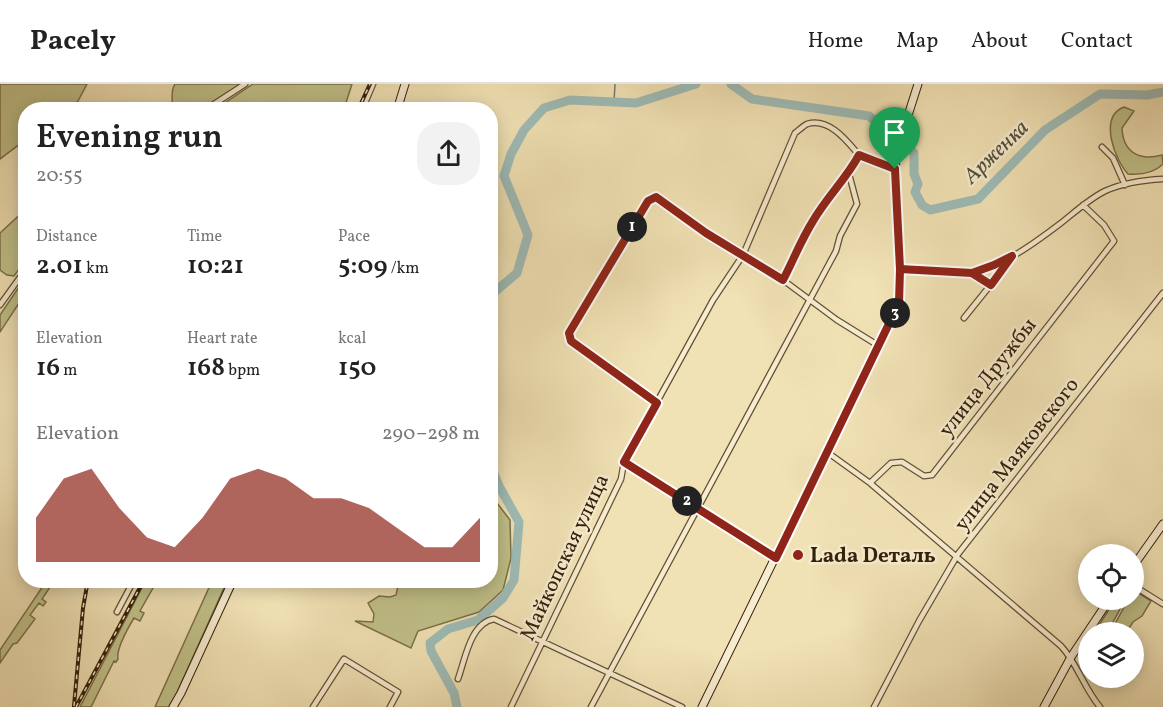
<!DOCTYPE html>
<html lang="en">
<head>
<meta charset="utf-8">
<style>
	:root { --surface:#fff; --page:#f2f2f2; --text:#222; --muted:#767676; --line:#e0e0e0; --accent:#8f2418 }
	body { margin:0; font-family:Vollkorn,serif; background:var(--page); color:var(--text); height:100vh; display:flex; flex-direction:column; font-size:22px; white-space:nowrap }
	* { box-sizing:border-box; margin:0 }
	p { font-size:20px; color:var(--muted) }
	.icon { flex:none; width:33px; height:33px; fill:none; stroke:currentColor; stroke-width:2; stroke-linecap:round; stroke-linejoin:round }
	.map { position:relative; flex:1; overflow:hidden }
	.side { position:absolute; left:18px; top:18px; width:480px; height:486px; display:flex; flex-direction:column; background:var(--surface); border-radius:24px; box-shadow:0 3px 15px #0003 }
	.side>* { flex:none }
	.fabs { position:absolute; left:1078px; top:460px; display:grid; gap:12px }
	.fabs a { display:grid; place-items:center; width:66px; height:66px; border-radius:50%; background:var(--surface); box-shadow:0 3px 15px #0003; font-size:30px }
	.pin { position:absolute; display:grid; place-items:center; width:51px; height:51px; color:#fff; margin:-62px -26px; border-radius:50% 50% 50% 0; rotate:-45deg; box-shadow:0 0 6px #0007 }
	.pin .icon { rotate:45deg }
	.km { position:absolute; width:30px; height:30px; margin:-15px; border-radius:50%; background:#222; color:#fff; font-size:16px; line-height:30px; text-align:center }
	.round { display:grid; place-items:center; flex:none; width:63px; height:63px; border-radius:24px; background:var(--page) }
	.head { display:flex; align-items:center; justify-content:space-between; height:102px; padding:0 18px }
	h1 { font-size:33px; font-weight:600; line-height:45px }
	.metrics { display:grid; grid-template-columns:repeat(3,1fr); gap:9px; height:102px; padding:6px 18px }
	.metrics div { display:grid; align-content:center }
	.metrics b { font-size:26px; font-weight:600 }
	.metrics small { font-size:16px; font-weight:400 }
	.metrics p { font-size:16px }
	.chart { height:168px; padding:12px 18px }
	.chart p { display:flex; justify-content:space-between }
	.chart svg { width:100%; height:108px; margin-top:6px; fill:var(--accent); opacity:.7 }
	header { display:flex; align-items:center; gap:36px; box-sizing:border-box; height:84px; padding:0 30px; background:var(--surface); border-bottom:2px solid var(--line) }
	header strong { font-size:28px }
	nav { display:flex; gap:33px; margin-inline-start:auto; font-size:21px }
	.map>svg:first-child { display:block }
	.green { fill:#c1c189; stroke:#7b7049; stroke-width:1.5 }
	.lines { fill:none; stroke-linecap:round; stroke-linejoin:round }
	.stream { stroke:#747e71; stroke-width:1.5 }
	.river { stroke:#9ebcb7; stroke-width:9 }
	.street-casing { stroke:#645034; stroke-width:7 }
	.secondary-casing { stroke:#352009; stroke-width:9 }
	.street { stroke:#f6eccf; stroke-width:4.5 }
	.secondary { stroke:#f6eccf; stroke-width:7 }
	.rail-casing { stroke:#352009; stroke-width:4 }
	.rail { stroke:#f6eccf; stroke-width:1.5; stroke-dasharray:4.5; stroke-linecap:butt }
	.route-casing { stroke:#fff; stroke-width:12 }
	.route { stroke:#8f2418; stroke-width:8 }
	.poi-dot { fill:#8f2418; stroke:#f6eccf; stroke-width:2 }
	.labels { text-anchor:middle; stroke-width:5; stroke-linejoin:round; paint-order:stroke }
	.street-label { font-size:21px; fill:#352009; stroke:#f6eccf }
	.poi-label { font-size:21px; font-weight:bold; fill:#352009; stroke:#f6eccf; text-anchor:start }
	.water-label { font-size:22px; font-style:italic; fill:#544f3d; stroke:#f6eccf }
</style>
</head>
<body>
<header>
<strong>Pacely</strong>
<nav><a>Home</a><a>Map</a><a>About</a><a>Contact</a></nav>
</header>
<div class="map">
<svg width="1163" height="623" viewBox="0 0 1163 623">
	<rect width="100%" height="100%" fill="#f1e2b5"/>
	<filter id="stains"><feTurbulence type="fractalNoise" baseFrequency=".00333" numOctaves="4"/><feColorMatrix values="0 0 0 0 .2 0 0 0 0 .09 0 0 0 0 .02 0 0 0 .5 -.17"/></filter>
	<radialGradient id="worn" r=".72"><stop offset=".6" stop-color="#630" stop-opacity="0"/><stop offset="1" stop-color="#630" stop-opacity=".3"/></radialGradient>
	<!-- green -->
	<path class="green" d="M0,0H87L78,17L67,25L26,26L25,56L0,75Z
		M175,0H241L212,19L197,25H170C175,17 169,9 175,0Z
		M253,0H352L344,25H216Z
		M1124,23L1134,27L1122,44C1123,69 1140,77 1162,71L1163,80C1154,89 1140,91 1128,90C1115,76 1098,33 1124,23Z
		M25,126V177L14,192L7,191L0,186V149Z
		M21,200H25V210L0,248V231Z
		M494,415L510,436L511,474L503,506L479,528L418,547L411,564L355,537L373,538L374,530L368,519L379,512L390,513L396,511L399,497L490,496L491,448Z
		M47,496L63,497L59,502L52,500L42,515L46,518L43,522L39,519L30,531L35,535L17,559L13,560L0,579V566Z
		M146,496L157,497L140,527L144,529L140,537L134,534C128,544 116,565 118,575L116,578L114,577L91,623H80Z
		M212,497H227L175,613L169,623H155Z
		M1134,506L1151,517L1142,532L1133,538L1126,549H1110L1128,516H1134Z
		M1115,516H1125L1107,549H1094Z"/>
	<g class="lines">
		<!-- stream -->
		<path class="stream" d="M614,18L615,0"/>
		<!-- river -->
		<path class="river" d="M731,0L752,15L869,32L914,69V90L918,100L915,108L922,121L930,126L978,115L1045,46L1100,10L1147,11L1163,8
			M490,212L517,189L528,151L504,92L511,70L524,46L544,24L570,16L636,19L696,0
			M457,623L454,609L431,567L430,559L448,545L478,536L503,514L514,496L519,438L499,402L490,380"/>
		<defs>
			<path id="street" d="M205,26L245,0
				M362,26L373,0
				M1102,63L1113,74L1125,101
				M900,185C918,186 957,192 973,188C1004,182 1036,158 1061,139C1075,128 1089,115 1105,107C1123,99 1143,96 1163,95
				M972,189L991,201
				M783,196L812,138L830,110L849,90L859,71L895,85
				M0,221L26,185
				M964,234L1001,188L1010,174
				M657,319L571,257L569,249L648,117L656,113L706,149L783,196L837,236L879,262
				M827,368L870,399L1061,562C1077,579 1084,604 1100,623
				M624,378L776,474
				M870,399L891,379L902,378L924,392L932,391L1114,157L1104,141L1083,121
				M1134,502L1163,520
				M117,528L134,496
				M458,595C465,576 470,539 494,535L682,623
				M313,623L344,575L398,608L390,623
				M511,623L621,395L624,378L713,216L743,171L795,49C798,47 803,42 807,40C829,33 847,57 859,71
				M591,623L836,167L840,152L857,120L849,90
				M874,623L919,537L958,470L1163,209"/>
			<path id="secondary" d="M397,26L405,0
				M1134,481L1163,440
				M173,623L181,609L233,496
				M702,623L899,220L900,185L895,85L897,66L918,0
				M1044,623L1071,573L1109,516"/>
		</defs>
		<!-- street casing -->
		<use href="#street" class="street-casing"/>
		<!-- secondary casing -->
		<use href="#secondary" class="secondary-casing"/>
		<!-- street -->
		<use href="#street" class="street"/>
		<!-- secondary -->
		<use href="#secondary" class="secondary"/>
		<defs>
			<path id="rail" d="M358,26L370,0
				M74,622L83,524L88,496
				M76,623L144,496"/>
		</defs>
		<!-- rail casing -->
		<use href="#rail" class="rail-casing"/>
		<!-- rail -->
		<use href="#rail" class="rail"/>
	</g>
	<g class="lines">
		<defs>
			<path id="route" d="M895,85L859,71C846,95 827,113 813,137C801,156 793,177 783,196L706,149L656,113L648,117L569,249L571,257L657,319L624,378L776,474L899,219L900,185L972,189L994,181L1012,172L991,201L972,189L900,185L895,85"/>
		</defs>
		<!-- route casing -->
		<use href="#route" class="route-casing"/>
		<!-- route -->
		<use href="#route" class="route"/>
	</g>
	<!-- markers -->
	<circle class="poi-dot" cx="798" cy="471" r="6"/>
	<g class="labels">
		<!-- street labels -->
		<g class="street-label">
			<text transform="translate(987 293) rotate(-52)" y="7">улица Дружбы</text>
			<text transform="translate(1016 370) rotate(-52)" y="7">улица Маяковского</text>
			<text transform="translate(564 473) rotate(-65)" y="7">Майкопская улица</text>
		</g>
		<!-- poi labels -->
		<g class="poi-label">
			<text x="810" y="478">Lada Dеталь</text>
		</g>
		<!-- water labels -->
		<g class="water-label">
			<text transform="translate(995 67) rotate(-44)" y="8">Арженка</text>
		</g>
	</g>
	<rect width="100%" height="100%" filter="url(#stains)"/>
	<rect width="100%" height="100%" fill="url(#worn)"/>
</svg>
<div class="fabs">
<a><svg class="icon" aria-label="locate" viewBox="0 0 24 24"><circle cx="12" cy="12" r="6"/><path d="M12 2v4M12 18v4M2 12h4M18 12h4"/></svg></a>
<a><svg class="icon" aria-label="layers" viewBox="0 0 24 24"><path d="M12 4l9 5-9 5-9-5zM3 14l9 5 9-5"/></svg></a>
</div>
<div class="pin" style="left:895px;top:85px;background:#1e9e55"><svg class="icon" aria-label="arrive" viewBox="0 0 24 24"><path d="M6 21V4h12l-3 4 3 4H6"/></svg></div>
<b class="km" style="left:632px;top:143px">1</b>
<b class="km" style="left:687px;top:417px">2</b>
<b class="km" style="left:895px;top:229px">3</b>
<section class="side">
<div class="head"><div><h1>Evening run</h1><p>20:55</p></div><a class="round"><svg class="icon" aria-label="share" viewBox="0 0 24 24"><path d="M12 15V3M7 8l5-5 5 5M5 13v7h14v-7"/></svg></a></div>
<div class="metrics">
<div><p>Distance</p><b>2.01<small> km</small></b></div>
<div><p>Time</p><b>10:21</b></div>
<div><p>Pace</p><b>5:09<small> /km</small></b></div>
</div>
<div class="metrics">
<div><p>Elevation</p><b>16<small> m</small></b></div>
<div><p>Heart rate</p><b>168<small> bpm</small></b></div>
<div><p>kcal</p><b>150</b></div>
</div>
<div class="chart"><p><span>Elevation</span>290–298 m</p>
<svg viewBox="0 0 160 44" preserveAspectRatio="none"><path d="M0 44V26L10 10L20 6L30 22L40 34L50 38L60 26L70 10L80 6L90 10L100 18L110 18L120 22L130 30L140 38L150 38L160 26V44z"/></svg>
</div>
</section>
</div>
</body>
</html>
